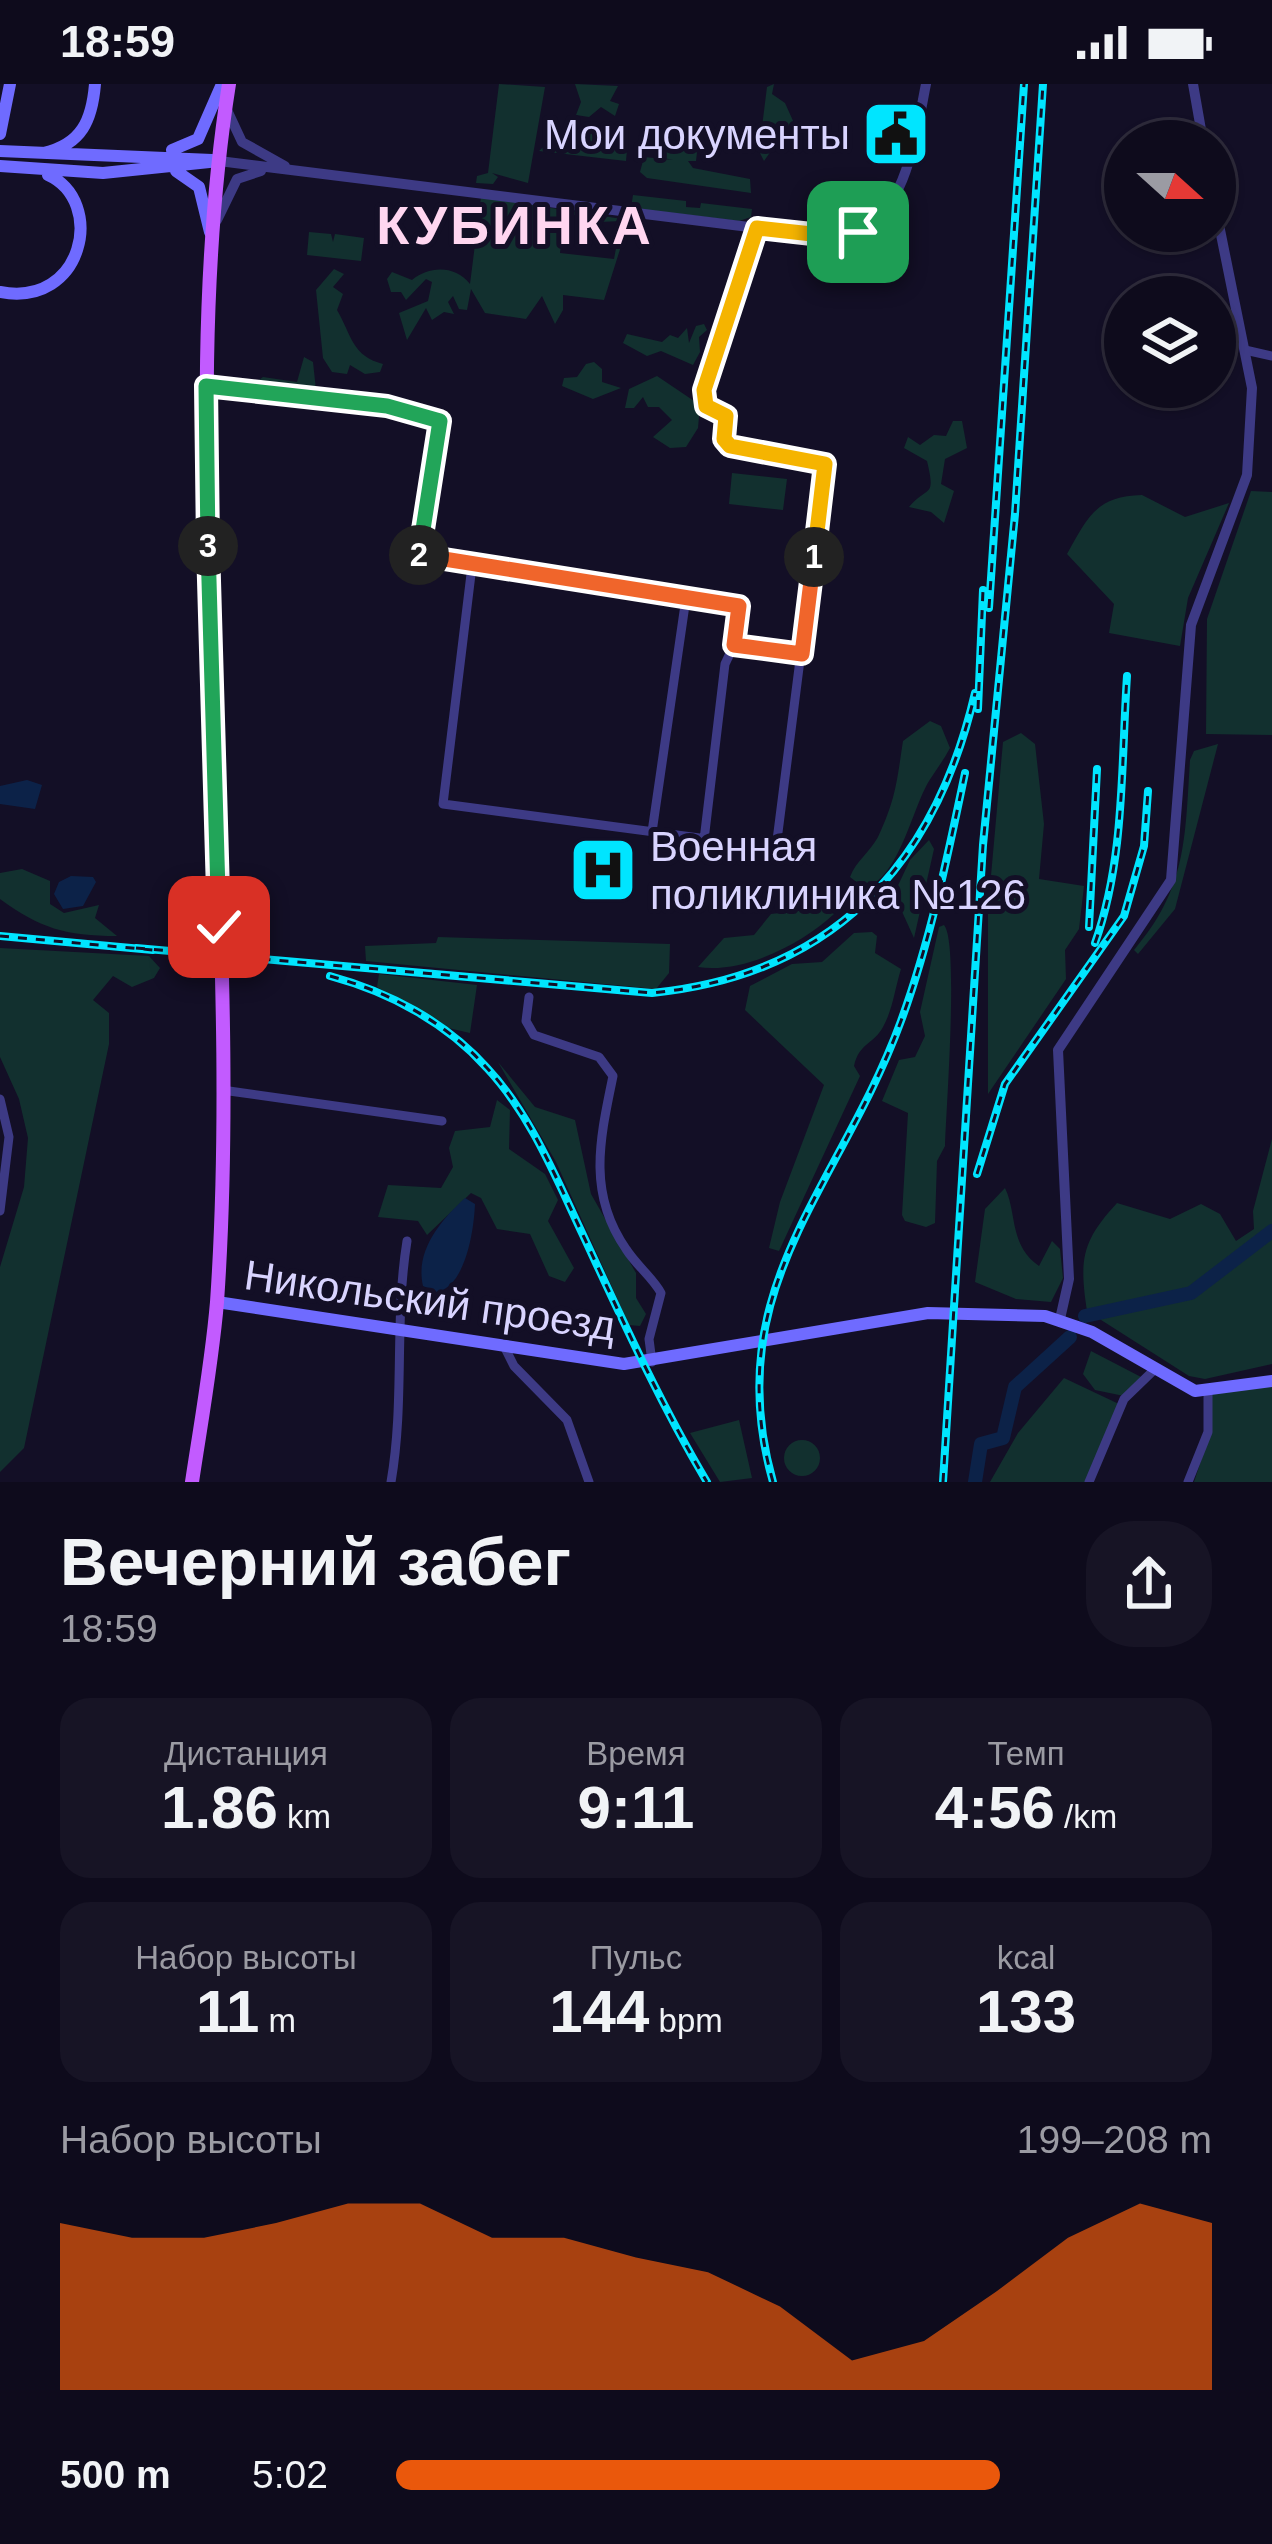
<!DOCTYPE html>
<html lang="ru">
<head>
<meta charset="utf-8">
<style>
	:root { --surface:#0e0b1c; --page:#171425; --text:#f1f3f6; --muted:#9b9ba3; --line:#2e2b3b; --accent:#ea580c }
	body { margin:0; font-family:Helvetica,sans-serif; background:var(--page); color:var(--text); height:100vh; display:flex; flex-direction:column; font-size:45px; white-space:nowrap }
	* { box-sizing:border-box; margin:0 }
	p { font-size:39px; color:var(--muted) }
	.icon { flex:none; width:66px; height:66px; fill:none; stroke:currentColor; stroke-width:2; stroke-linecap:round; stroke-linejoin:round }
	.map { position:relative; height:1398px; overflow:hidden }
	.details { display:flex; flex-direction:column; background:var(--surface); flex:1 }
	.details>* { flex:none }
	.needle { width:78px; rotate:111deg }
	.buttons { position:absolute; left:1104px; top:36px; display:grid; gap:24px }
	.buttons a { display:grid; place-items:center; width:132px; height:132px; border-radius:50%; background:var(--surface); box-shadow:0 3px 9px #0004,0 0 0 3px var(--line); font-size:60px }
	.pin { position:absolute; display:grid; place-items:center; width:102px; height:102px; color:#fff; margin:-51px; border-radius:24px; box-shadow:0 6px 18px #0006 }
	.km { position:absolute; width:60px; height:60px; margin:-30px; border-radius:50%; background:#222; color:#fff; font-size:33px; line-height:60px; text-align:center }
	.round { display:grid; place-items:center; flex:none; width:126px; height:126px; border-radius:48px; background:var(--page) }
	.head { display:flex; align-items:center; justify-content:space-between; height:204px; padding:0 60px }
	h1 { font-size:66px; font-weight:700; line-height:90px }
	.figures { display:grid; grid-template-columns:repeat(3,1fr); gap:18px; height:204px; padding:12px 60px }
	.figures div { display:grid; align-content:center; border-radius:30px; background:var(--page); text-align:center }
	.figures b { font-size:60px; font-weight:700 }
	.figures small { font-size:33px; font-weight:400 }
	.figures p { font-size:33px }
	.chart { height:336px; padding:24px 60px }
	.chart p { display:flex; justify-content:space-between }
	.chart svg { width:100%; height:216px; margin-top:12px; fill:var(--accent); opacity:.7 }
	ul { padding:0 60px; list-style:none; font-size:39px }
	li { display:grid; grid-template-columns:192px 144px 1fr; align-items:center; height:90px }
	li i { height:30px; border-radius:15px; background:var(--accent) }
	.status { display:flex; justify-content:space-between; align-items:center; height:84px; padding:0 60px; background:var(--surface); direction:ltr }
	.status svg { height:33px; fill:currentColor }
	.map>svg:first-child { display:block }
	.green { fill:#12302f }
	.water { fill:#0c2248 }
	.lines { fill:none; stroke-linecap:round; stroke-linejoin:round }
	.river { stroke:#0c2248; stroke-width:14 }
	.minor { stroke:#3d3a85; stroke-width:9 }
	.tertiary { stroke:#3d3a85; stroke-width:10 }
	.secondary { stroke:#6f6bff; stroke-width:12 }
	.primary { stroke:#c25bff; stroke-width:14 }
	.rail-casing { stroke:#00e5ff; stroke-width:8 }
	.rail { stroke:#130f26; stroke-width:3; stroke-dasharray:9; stroke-linecap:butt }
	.split-1-casing { stroke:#fff; stroke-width:24 }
	.split-2-casing { stroke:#fff; stroke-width:24 }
	.split-3-casing { stroke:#fff; stroke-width:24 }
	.split-4-casing { stroke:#fff; stroke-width:24 }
	.split-1 { stroke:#f5b400; stroke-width:15 }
	.split-2 { stroke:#f0652b; stroke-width:15 }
	.split-3 { stroke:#22a559; stroke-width:15 }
	.split-4 { stroke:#22a559; stroke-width:15 }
	.labels { text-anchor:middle; stroke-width:10; stroke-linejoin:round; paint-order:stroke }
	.poi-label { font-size:42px; fill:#d9d4ff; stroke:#130f26; text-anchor:end }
	.street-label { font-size:42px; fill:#d9d4ff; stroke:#130f26 }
	.district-label { font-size:54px; font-weight:bold; letter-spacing:3px; fill:#ffd6f0; stroke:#130f26 }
</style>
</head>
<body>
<div class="status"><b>18:59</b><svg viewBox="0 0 49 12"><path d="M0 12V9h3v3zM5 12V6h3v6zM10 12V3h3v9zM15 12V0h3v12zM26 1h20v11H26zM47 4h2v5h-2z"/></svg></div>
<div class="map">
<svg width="1272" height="1398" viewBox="0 0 1272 1398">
	<rect width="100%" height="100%" fill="#130f26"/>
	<!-- green -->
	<path class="green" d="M499,0L545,3L528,99L492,89L498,93L493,100L476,99L477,92L488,89Z
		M575,0L618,2L610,17L619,20L615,32L601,23L589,33L576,31L581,18Z
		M774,0L772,10L785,19L794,39L787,47L773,40L771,67L764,77L759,67L767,3Z
		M581,48L628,54L626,77L539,67L554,53Z
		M666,56L698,60L696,77H688L693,84L750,95L751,109L647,94L640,88L644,73L673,76L664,74Z
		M633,111L686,117V123L700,124L701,119L752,125L751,133L739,137L631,124Z
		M481,113L622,135L625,156L621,137L599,138L574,131L563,141L560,169L614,175L617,159H622L604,216L563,211V226L555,240L542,212L526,235L485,229L471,205L467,226L459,225L453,212L448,218L454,230L444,228L432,236L426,224L407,256L399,229L428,217L432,198L426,195L406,216L401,208H391L387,195L392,188L412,196C429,182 455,181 470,200Z
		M309,148L331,150L333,158L335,150L364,154L361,177L307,171Z
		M334,185L344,190L333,203L343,210L337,226C352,252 352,272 383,280L380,288L365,290L350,281L347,290L332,288L323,274L316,206Z
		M704,240L707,246L699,253L700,268L693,281L661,267L647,272L623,259L627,250L662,258L670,251L678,254L687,244L689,259L696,242Z
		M304,273L313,278L316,306L267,314L264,321L245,306L263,293L297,298Z
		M594,278L602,285V298L621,304L593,315L562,302L564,294L577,293L586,280Z
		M657,292L700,321L698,344L686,363L670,364L653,353L672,336L659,323H648L643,313L634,324H625L629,305Z
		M953,337H962L967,364L945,375L941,400L954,407L944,439L931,428L909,423C928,401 936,415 927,377L904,364L908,353L920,361L934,351L946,352Z
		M732,389L787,395L783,426L729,420Z
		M1251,407L1272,408V651L1206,650L1207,535Z
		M1142,411L1185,433L1229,419L1188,514L1180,562L1109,549L1114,520L1067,470C1088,433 1096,412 1142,411Z
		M930,637L941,642L950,664C943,677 936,686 929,697C912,725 899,795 864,804L850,793C856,777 870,768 878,753C896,715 897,696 903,657Z
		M1021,649L1035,660L1044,740L1039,795L1084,802L1079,845L1065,866L1066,895L988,1010V825L1003,658Z
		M1218,660L1175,825L1138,870L1134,866C1187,804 1185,754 1190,676L1194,667Z
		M929,756L934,765L914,854L894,810L910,776Z
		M22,785L50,797V820L64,829L99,821L95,834L117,852C65,852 40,844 0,815V789Z
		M824,824L834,830C802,860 743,890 698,883L724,854L754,851L771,830Z
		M944,841C959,858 946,1026 945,1062L937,1077L935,1139L926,1143L905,1137L902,1131L908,1029L882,1017L899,976L915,973L925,952L920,928L939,843Z
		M872,848L877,852L875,869L901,885C895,904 893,925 883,943C874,960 859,959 854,982L860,992L779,1167L769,1164L780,1118L824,1001L745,926L750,902L792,880L822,878L854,849Z
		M438,853L670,860L669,889L656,905L366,877L365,862L436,859Z
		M0,864L149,872L160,884L154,894L132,903L113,892L93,916L109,929V960L24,1364L0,1388V1183L24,1103L28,1054L19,1015L0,973Z
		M379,890L477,901L470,949L444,943L377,903Z
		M498,978L535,1023L575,1036L591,1110L636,1189V1214L646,1230L640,1242L629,1241L556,1078Z
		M497,1016L510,1026L509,1065L545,1090L558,1116L548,1137L574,1184L565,1198L549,1192L530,1150L497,1145L481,1114L471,1109L427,1151L418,1137L378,1133L388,1101L441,1104L453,1083L449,1064L455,1047L490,1043Z
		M1272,1055V1280L1205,1295L1189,1292L1087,1227C1079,1175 1082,1157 1117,1119L1170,1135L1201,1120L1220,1130L1236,1157L1254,1145L1253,1127Z
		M1005,1104C1017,1128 1009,1162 1039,1182L1052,1157L1060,1165L1063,1194L1051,1218L1016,1215L975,1198L985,1125Z
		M1091,1267L1143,1294L1124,1312L1095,1306L1083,1290Z
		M1064,1294L1121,1321L1090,1398H990L1018,1349Z
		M1272,1297V1398H1194L1210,1350L1208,1308Z
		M739,1336L752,1394L720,1398L690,1349Z
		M784 1374a18 18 0 1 1 36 0a18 18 0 1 1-36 0Z"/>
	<!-- water -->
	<path class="water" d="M27,696L42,701L35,725L0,720V702Z
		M71,792L93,793L96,798L83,822L63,825L54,810L59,798Z
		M465,1114L475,1120C474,1145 466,1202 437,1208L423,1202C415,1167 440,1137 465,1114Z"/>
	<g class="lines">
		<!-- river -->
		<path class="river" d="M1085,1232L1191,1209L1272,1147
			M975,1398L981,1360L1003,1354L1015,1303L1070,1253"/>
		<!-- minor -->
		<path class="minor" d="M1245,266L1272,272
			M205,301L387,322L440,337L419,475L738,522L734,561L725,580L704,756
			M472,482L443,720L776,764L825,380L730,362L724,355L726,332L706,322L704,306L757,144
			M734,561L802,570
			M652,748L686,514
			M529,913L526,937L534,951L599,973L613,992C600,1055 587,1109 626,1165C636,1181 653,1194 661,1209L649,1255L652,1278
			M222,1006L442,1037
			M0,1015L9,1053L0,1127
			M505,1264L514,1282L567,1336L589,1398
			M391,1398C405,1318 394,1237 407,1157
			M1089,1398L1124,1315L1154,1286
			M1188,1398L1208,1348V1308"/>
		<!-- tertiary -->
		<path class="tertiary" d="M1193,0L1203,57
			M228,28L242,58L285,82
			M219,77L757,144C788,147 822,156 853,149C906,136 917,44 926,0
			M217,136L237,95L261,87
			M1060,1235L1069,1195L1058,966L1171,796L1191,541L1247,391L1252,304L1215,121"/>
		<!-- secondary -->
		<path class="secondary" d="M0,50L10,0
			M172,66L198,55L222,0
			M0,67L212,76
			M44,69C82,60 92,36 95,0
			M0,82L103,89L219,77
			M176,87L199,103L210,148
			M0,208C84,224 106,117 48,91
			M217,1218L624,1280L928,1229L1045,1232L1092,1248L1195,1307L1272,1297"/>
		<!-- primary -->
		<path class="primary" d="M192,1398C201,1338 212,1278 217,1218C231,1016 219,810 213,608C207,405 197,202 229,0"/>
		<defs>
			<path id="rail" d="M989,524L1024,0
				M978,625L983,506
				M1089,843L1097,685
				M0,852L153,866
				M1095,859C1125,775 1121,681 1127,592
				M136,864L652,909C832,891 935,782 975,609
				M330,892C389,908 446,938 487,984C531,1031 556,1094 583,1151C622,1235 660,1319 707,1398
				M977,1090L1005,1000L1124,832L1144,762L1148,707
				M773,1398C718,1204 840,1104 901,937C930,858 948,771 965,689
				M943,1398L983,761L1015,430L1043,0"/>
		</defs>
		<!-- rail casing -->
		<use href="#rail" class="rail-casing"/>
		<!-- rail -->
		<use href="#rail" class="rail"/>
	</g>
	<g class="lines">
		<defs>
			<path id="split-1" d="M814,473L825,380L730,362L724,355L726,332L706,322L704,306L757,144L830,152L858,148"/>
			<path id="split-2" d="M419,471L739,522L734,561L802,570L814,473"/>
			<path id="split-3" d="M208,462L206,302L387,322L440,337L419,471"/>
			<path id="split-4" d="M208,462L219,843"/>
		</defs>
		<!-- split-1 casing -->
		<use href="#split-1" class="split-1-casing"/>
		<!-- split-2 casing -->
		<use href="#split-2" class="split-2-casing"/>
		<!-- split-3 casing -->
		<use href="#split-3" class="split-3-casing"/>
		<!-- split-4 casing -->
		<use href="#split-4" class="split-4-casing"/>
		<!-- split-1 -->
		<use href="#split-1" class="split-1"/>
		<!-- split-2 -->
		<use href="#split-2" class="split-2"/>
		<!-- split-3 -->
		<use href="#split-3" class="split-3"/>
		<!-- split-4 -->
		<use href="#split-4" class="split-4"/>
	</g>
	<!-- icons -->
	<defs>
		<symbol id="civic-square" viewBox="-11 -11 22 22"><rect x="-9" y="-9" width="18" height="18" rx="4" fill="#00e5ff" stroke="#130f26"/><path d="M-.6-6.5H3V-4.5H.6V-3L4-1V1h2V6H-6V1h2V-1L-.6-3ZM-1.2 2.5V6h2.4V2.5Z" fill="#111"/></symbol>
		<symbol id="hospital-square" viewBox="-11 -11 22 22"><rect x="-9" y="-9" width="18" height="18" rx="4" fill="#00e5ff" stroke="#130f26"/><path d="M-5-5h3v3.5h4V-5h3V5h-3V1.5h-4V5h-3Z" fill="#111"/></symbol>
	</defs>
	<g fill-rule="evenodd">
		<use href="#civic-square" x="858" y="12" width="76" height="76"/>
		<use href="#hospital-square" x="565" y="748" width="76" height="76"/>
	</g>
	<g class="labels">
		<!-- poi labels -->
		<g class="poi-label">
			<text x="850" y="65">Мои документы</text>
			<text x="650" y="777" text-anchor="start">Военная<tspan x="650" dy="48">поликлиника №126</tspan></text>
		</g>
		<!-- street labels -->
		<g class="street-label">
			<text transform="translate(430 1216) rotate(8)" y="15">Никольский проезд</text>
		</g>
		<!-- district labels -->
		<g class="district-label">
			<text x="515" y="160">КУБИНКА</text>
		</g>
	</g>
</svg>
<div class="buttons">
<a><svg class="needle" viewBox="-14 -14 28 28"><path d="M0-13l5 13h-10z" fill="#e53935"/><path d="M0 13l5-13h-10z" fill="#9b9ba3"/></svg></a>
<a><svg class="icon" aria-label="layers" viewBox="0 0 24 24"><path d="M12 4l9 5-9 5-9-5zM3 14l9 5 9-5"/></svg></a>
</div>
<div class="pin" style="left:858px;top:148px;background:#1e9e55"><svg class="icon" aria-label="arrive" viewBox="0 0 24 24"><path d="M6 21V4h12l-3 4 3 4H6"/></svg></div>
<div class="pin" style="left:219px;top:843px;background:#d93025"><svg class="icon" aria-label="check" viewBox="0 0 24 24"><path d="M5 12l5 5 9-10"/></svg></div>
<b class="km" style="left:814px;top:473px">1</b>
<b class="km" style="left:419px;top:471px">2</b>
<b class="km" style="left:208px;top:462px">3</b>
</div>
<section class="details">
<div class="head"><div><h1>Вечерний забег</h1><p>18:59</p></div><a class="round"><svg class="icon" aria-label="share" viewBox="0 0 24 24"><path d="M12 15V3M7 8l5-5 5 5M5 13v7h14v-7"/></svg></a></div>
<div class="figures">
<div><p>Дистанция</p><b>1.86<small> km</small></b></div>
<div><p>Время</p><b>9:11</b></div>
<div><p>Темп</p><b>4:56<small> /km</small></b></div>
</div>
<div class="figures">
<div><p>Набор высоты</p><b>11<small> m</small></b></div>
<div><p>Пульс</p><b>144<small> bpm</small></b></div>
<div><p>kcal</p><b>133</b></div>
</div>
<div class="chart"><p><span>Набор высоты</span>199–208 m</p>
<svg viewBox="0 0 160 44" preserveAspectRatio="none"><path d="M0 44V10L10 13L20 13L30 10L40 6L50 6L60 13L70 13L80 17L90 20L100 27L110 38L120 34L130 24L140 13L150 6L160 10V44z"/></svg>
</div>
<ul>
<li><b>500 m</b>5:02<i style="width:74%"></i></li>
</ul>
</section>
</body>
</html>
